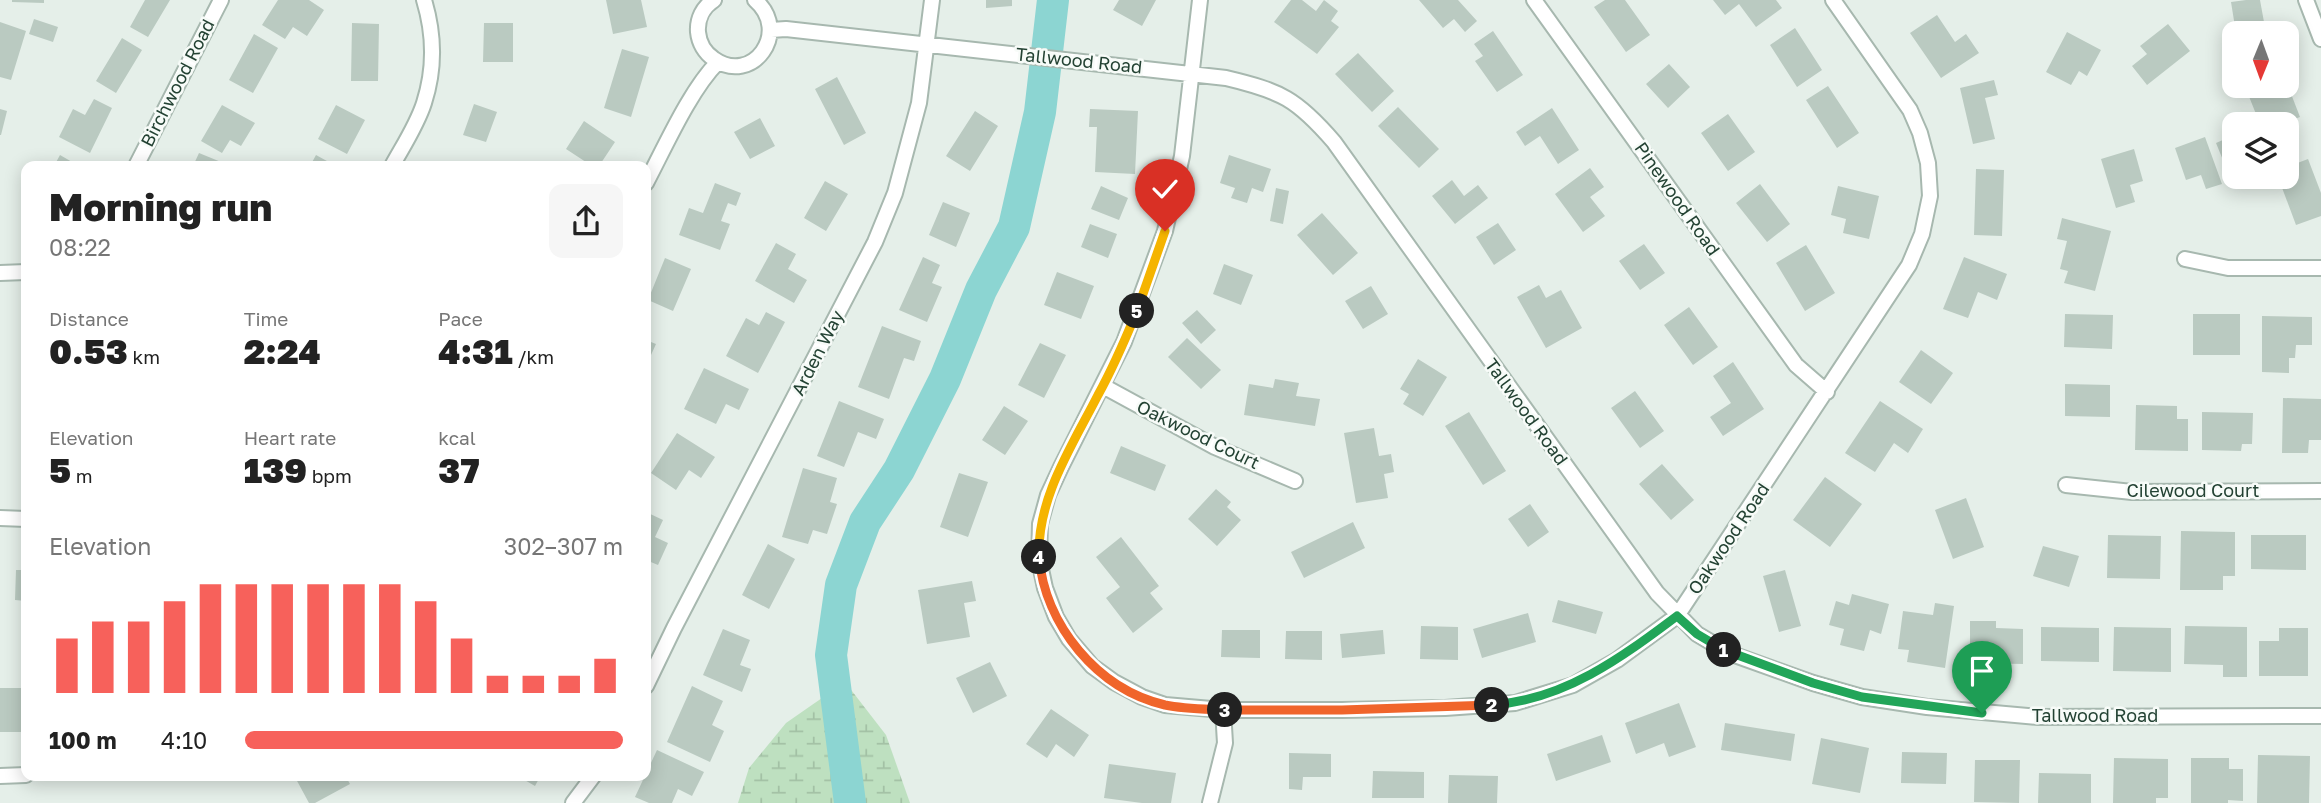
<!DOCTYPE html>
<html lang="en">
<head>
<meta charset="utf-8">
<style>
	:root { --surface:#fff; --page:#f6f6f6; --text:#222; --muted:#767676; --accent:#f7615b }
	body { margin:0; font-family:"Golos Text",sans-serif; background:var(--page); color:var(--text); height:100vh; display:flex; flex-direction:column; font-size:26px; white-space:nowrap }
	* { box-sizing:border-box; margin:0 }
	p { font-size:23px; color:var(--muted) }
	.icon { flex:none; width:38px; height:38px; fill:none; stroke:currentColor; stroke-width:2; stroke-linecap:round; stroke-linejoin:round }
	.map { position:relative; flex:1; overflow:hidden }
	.details { position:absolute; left:21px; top:161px; width:630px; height:620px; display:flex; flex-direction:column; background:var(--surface); border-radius:14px; box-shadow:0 4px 18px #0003 }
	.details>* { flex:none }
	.needle { width:46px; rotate:181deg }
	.controls { position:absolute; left:2222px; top:21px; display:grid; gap:14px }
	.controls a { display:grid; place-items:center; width:77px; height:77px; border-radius:14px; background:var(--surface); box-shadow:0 4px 18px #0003; font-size:35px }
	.pin { position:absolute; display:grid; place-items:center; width:60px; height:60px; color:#fff; margin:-72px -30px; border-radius:50% 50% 50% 0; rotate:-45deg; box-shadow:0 0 7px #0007 }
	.pin .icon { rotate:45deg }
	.km { position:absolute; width:35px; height:35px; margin:-18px; border-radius:50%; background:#222; color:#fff; font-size:19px; line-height:35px; text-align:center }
	.round { display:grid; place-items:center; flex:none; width:74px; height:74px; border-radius:14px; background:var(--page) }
	.head { display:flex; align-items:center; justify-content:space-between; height:119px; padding:0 28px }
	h1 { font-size:38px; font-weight:800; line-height:52px }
	.metrics { display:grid; grid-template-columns:repeat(3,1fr); gap:10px; height:119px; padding:7px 28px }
	.metrics div { display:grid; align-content:center }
	.metrics b { font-size:35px; font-weight:800 }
	.metrics small { font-size:19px; font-weight:400 }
	.metrics p { font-size:19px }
	.chart { height:196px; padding:14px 28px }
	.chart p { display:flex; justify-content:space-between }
	.chart svg { width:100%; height:126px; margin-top:7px; stroke:var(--accent); stroke-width:6 }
	ul { padding:0 28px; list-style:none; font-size:23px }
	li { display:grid; grid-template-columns:112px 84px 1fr; align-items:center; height:52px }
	li i { height:18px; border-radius:9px; background:var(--accent) }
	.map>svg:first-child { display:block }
	.wetland { fill:url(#wetland-marsh) }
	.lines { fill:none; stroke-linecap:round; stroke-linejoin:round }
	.river { stroke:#8cd5d2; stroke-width:32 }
	.building { fill:#bacac1 }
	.street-casing { stroke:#a7b8af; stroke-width:18 }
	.street { stroke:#fff; stroke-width:14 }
	.split-1-casing { stroke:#fff; stroke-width:14 }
	.split-2-casing { stroke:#fff; stroke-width:14 }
	.split-3-casing { stroke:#fff; stroke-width:14 }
	.split-4-casing { stroke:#fff; stroke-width:14 }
	.split-5-casing { stroke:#fff; stroke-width:14 }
	.split-6-casing { stroke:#fff; stroke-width:14 }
	.split-1 { stroke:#22a559; stroke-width:9 }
	.split-2 { stroke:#22a559; stroke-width:9 }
	.split-3 { stroke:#f0652b; stroke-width:9 }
	.split-4 { stroke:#f0652b; stroke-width:9 }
	.split-5 { stroke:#f5b400; stroke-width:9 }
	.split-6 { stroke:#f5b400; stroke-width:9 }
	.labels { text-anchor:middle; stroke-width:5; stroke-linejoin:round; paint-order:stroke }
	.street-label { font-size:18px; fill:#234233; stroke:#f7fbf8 }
</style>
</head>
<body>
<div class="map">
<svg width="2321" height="803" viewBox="0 0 2321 803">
	<defs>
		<pattern id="wetland-marsh" width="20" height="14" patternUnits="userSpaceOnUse" patternTransform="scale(1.75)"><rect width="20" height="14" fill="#bee0c0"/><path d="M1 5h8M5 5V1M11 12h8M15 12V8" fill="none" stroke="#a3c1a5"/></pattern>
	</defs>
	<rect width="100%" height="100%" fill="#e5efe9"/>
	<!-- wetland -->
	<path class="wetland" d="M845,682L886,735L910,803H738L749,768L786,723Z"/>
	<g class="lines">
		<!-- river -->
		<path class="river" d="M850,803L831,655L841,585L865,522L899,470L945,379L981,290L1014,227L1040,112L1053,0"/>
	</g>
	<!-- building -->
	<path class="building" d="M12,0H44V3L12,2Z
		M145,0H170L148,37L130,27Z
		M278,0H309L324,10L307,36L293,27L285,39L262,25Z
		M606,0H641L647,27L613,34Z
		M986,0H1012V6L986,8Z
		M1119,0H1156L1142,26L1113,10Z
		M1291,0H1302L1316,11L1324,0L1338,11L1331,21L1339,27L1317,54L1274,22Z
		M1419,0H1458L1477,21L1465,32L1454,19L1443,28Z
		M1605,0H1625L1650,35L1626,52L1594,7Z
		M1713,0H1776L1782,8L1756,27L1739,4L1725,15Z
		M2246,0H2260L2266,33H2236L2231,2Z
		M1937,15L1955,42L1966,34L1979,53L1941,78L1910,33Z
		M34,19L58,27L53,42L29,34Z
		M0,22L26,31L11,80L0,77Z
		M352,23L379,24L378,81H351Z
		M484,23H513V62H483Z
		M2168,24L2190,51L2147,85L2132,66L2147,54L2140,46Z
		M1795,28L1822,70L1797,87L1770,45Z
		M1493,31L1523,75L1497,92L1475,61L1483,56L1474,44Z
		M2067,32L2101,50L2087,76L2079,71L2071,85L2046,72Z
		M254,34L278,48L253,93L229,80Z
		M122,38L142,50L116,93L96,81Z
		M622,49L649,57L631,117L604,108Z
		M1358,53L1394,91L1372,112L1335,74Z
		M1669,64L1690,87L1668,108L1646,84Z
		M837,77L866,133L844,145L815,89Z
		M1994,80L1998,95L1985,98L1995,139L1973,144L1960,88Z
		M1828,86L1859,133L1837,148L1806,100Z
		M2270,86H2288L2300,117L2281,124H2260L2248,94Z
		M94,99L112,108L90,153L59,137L73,109L85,115Z
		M474,104L497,112L486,142L463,135Z
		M222,105L255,123L241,146L230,140L222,153L201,141Z
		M336,105L365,120L347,154L318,139Z
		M1398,107L1439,149L1419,168L1378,126Z
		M1552,108L1579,150L1558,164L1540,136L1525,146L1516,132Z
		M0,109L7,111L1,135H0Z
		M1090,109L1138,111L1135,174L1095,172L1097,127H1089Z
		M975,111L998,126L970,171L946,156Z
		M1728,114L1755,152L1728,171L1701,133Z
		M760,118L775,146L750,159L734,132Z
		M584,121L615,142L599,166H592L566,149Z
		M2232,136L2235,143V161L2225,165L2216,143Z
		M2205,137L2222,184L2206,189L2201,175L2186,180L2175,148Z
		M2134,149L2143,181L2130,185L2135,202L2116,208L2101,159Z
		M199,153L221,162L219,166H193Z
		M60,155L79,166H54Z
		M316,155L336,166H310Z
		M1229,155L1271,169L1263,192L1252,188L1247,203L1231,198L1235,188L1220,183Z
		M2308,159L2321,193V216L2296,225L2278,177H2287V167Z
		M1590,168L1604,187L1590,197L1605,216L1583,232L1555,194Z
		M1976,169L2004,170L2002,236L1974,235Z
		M1452,180L1464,196L1478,185L1488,198L1455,224L1432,196Z
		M825,181L848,194L826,231L804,218Z
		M715,183L741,193L736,206L728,203L721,221L730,224L720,250L679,235L689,208L703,213Z
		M1760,184L1790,224L1767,242L1736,203Z
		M1101,186L1128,198L1119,220L1091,209Z
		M1838,186L1879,196L1869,239L1843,233L1846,219L1831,215Z
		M1276,188L1289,191L1283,224L1270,221Z
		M943,202L970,213L956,247L929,235Z
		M1322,213L1358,253L1333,275L1297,235Z
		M2062,218L2111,231L2095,291L2064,283L2068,271L2060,269L2067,241L2057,239Z
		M1498,223L1516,250L1494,265L1476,237Z
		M1090,224L1117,234L1108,258L1081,247Z
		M776,243L796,254L788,269L807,280L794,303L755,281Z
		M1644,244L1665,273L1640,290L1619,261Z
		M1806,245L1835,293L1805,311L1776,263Z
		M923,257L940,265L932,283L942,287L927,322L899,310Z
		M1964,257L2007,274L1997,300L1978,292L1968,318L1943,309Z
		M665,258L691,269L673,311L648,300Z
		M1224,264L1253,275L1241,305L1213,294Z
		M1057,272L1094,286L1081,319L1044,305Z
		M1539,285L1546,298L1561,290L1582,328L1546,348L1517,297Z
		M1371,286L1388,314L1363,329L1345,301Z
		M1689,307L1718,347L1693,365L1664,325Z
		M1197,310L1216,330L1201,344L1182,323Z
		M766,312L785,322L758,373L726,356L746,318L759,325Z
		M2065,314L2113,315L2112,349L2064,347Z
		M2193,314H2240V355H2193Z
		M2262,316L2312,317V345H2296L2295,358H2289V373L2262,372Z
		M882,326L921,341L914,361L904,358L889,399L858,387Z
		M1187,338L1221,370L1201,389L1168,357Z
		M646,340L656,344L646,366Z
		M1040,343L1066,355L1044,398L1018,385Z
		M1921,350L1953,373L1931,404L1899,382Z
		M1418,359L1447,377L1423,416L1403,404L1409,394L1400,389Z
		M1733,362L1764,409L1723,436L1710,417L1731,403L1713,376Z
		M704,368L749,389L739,410L726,404L716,424L684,409Z
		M1275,379L1299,383L1296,396L1320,399L1315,426L1244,415L1249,384L1273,388Z
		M2065,384L2110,385V417L2065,416Z
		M1635,391L1664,431L1640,448L1611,408Z
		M2283,398L2321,399V440H2309L2308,453H2282Z
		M839,401L884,419L876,439L858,432L844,467L817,456Z
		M1880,401L1923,429L1908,453L1894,443L1875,472L1845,453Z
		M2136,405L2177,406V419H2188V451L2135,450Z
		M1004,406L1028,421L1005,455L982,440Z
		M1469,412L1506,471L1483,485L1445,426Z
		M2202,412L2253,413L2252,444H2242L2241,451L2202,450Z
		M1374,428L1379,456L1391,454L1394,472L1384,474L1388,498L1356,503L1344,433Z
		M677,433L715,457L701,478L689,470L676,490L651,473Z
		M1121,446L1166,465L1155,491L1110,473Z
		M1662,464L1694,500L1671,520L1639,484Z
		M803,468L837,478L830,502L837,504L827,534L813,530L808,544L782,537Z
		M959,473L988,482L968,537L940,527Z
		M1825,477L1862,504L1830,547L1793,520Z
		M1216,489L1231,502L1227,507L1241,520L1217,546L1188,519Z
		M1966,498L1984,547L1953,559L1935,510Z
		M1530,504L1549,532L1528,547L1508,519Z
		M646,512L663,520L655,537L668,543L658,565L646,560Z
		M1353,522L1365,548L1304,578L1291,552Z
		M2181,531L2235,532V576H2223V590H2180Z
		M2108,535L2161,536L2160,579L2107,578Z
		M2251,535H2306V570L2251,569Z
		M1121,537L1159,586L1150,593L1163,609L1133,633L1106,598L1120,587L1096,557Z
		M768,544L795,559L769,609L742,595Z
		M2043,546L2079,556L2069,587L2033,576Z
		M16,570H26V601L15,600Z
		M1785,570L1801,626L1779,632L1763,576Z
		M972,581L976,601L964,603L970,637L927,644L918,590Z
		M1852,594L1889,604L1881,634L1870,630L1864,651L1840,645L1844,629L1829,625L1836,601L1849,605Z
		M1558,600L1603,612L1596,634L1552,622Z
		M1935,603L1954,606L1945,668L1907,662L1909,650L1898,649L1903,611L1933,615Z
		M1528,613L1536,642L1482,658L1473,629Z
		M1970,621H1996V628L2023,629V664L1970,663Z
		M1421,626L1458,627V660L1420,659Z
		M2185,626L2247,627V677H2223V665L2184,664Z
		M2041,627L2099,628V662L2041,661Z
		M2114,627L2171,628V672L2113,671Z
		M2279,628H2308V676H2259V641H2279Z
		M723,629L750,640L740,665L751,669L742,692L703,675Z
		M1222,630H1260V658L1221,657Z
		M1383,630L1385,654L1342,658L1340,634Z
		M1286,631H1322V660L1285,659Z
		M990,662L1007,696L973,713L956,678Z
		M692,686L723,701L712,725L724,731L710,762L667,742Z
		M0,688H26V732H0Z
		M1679,703L1696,747L1669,757L1664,743L1636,754L1625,723Z
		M1051,709L1089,735L1074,757L1056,744L1047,758L1026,744Z
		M1725,723L1795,734L1791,761L1721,750Z
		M1602,735L1611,762L1556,781L1547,754Z
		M1821,738L1869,748L1860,793L1812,784Z
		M657,750L704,772L692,796L678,789L672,803H649L635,797Z
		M1902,752L1947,753L1946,784L1901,783Z
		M1289,753L1331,754V777H1303L1302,790L1289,789Z
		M2258,755L2310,756L2309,803H2257Z
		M2114,758L2168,759V798H2156V803H2113Z
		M2191,758H2229V769H2243V801L2228,800V803H2191Z
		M1975,760H2020L2019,803L1974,802Z
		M1109,764L1176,773L1171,803H1142L1104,798Z
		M1373,771L1424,772V798H1372Z
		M2039,773L2091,774V803H2038Z
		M302,775H345L350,784L315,803H309L296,779Z
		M516,775H541L535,786Z
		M1449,775L1498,776L1497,803H1448Z"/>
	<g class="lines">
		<defs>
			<path id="street" d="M714,0C703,7 697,19 698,32C699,43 705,53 714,59C752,86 792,32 755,0
				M1200,0L1182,156L1165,231L1124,342L1061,467L1048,495L1040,524L1039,560L1045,588L1056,617L1069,639L1092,666L1114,682L1142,697L1165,705L1223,710H1342L1445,708L1515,703L1573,685L1617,660L1677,616L1909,265L1922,234L1930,196L1928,163L1920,133L1910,110L1833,0
				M1534,0L1796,365L1827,392
				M2306,0L2321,39
				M771,30L786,29L1226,78C1281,91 1297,99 1334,142L1657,593L1697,634L1729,653L1813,683L1862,697L1927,707L2038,717L2321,716
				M136,166L221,0
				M392,166C403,146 417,125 424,103C435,69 434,33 424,0
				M646,183C665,147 690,90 718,62
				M2185,259L2228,268H2321
				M0,273L26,272
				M1103,386L1215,447L1295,481
				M2066,485L2132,492L2321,491
				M0,518L26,519
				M646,686L674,628L875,242L895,193L919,103L932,0
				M0,776L26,775
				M573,803L594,775
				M1210,803L1225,743L1223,710"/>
		</defs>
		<!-- street casing -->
		<use href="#street" class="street-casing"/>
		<!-- street -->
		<use href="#street" class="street"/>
	</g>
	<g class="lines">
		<defs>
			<path id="split-1" d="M1724,650L1813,683L1862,697L1982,713"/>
			<path id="split-2" d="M1492,705C1564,700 1621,658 1677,616L1697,634L1724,650"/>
			<path id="split-3" d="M1225,710H1342L1492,705"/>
			<path id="split-4" d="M1039,557C1045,625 1097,689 1165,705C1184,709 1205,709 1225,710"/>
			<path id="split-5" d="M1039,557C1037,498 1072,446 1098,395C1113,368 1125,340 1137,311"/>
			<path id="split-6" d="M1137,311L1165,231"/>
		</defs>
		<!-- split-1 casing -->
		<use href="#split-1" class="split-1-casing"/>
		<!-- split-2 casing -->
		<use href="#split-2" class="split-2-casing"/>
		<!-- split-3 casing -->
		<use href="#split-3" class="split-3-casing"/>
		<!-- split-4 casing -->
		<use href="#split-4" class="split-4-casing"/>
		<!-- split-5 casing -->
		<use href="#split-5" class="split-5-casing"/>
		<!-- split-6 casing -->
		<use href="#split-6" class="split-6-casing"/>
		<!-- split-1 -->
		<use href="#split-1" class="split-1"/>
		<!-- split-2 -->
		<use href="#split-2" class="split-2"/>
		<!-- split-3 -->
		<use href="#split-3" class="split-3"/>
		<!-- split-4 -->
		<use href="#split-4" class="split-4"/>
		<!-- split-5 -->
		<use href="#split-5" class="split-5"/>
		<!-- split-6 -->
		<use href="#split-6" class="split-6"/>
	</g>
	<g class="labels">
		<!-- street labels -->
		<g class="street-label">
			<text transform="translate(1079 61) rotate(6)" y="6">Tallwood Road</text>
			<text transform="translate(178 83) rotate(-63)" y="6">Birchwood Road</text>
			<text transform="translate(1677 199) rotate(55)" y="6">Pinewood Road</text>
			<text transform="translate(818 353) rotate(-63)" y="6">Arden Way</text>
			<text transform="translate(1526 412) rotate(54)" y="6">Tallwood Road</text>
			<text transform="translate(1198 435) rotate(26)" y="6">Oakwood Court</text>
			<text x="2193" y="497">Cilewood Court</text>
			<text transform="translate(1729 539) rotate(-56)" y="6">Oakwood Road</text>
			<text x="2095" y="722">Tallwood Road</text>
		</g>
	</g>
</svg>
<div class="controls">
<a><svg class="needle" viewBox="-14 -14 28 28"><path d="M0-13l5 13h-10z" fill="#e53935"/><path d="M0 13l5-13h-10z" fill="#767676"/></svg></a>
<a><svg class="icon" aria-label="layers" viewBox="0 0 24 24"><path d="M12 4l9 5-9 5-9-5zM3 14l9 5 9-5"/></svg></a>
</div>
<div class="pin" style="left:1982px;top:713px;background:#1e9e55"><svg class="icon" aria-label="arrive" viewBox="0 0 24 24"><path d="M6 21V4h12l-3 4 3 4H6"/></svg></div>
<div class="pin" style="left:1165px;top:231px;background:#d93025"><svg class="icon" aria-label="check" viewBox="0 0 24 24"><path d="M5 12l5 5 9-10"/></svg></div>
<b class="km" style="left:1724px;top:650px">1</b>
<b class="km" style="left:1492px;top:705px">2</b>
<b class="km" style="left:1225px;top:710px">3</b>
<b class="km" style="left:1039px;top:557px">4</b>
<b class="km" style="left:1137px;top:311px">5</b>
<section class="details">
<div class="head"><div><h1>Morning run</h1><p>08:22</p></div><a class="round"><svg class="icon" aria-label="share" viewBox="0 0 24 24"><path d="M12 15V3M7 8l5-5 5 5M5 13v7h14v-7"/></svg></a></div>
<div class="metrics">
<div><p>Distance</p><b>0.53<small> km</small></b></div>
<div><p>Time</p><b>2:24</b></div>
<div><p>Pace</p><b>4:31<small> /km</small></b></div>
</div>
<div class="metrics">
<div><p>Elevation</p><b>5<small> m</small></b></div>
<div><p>Heart rate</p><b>139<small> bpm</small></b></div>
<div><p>kcal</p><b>37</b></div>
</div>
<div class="chart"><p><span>Elevation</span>302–307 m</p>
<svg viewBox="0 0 160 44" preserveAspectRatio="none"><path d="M5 44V25M15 44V19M25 44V19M35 44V12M45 44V6M55 44V6M65 44V6M75 44V6M85 44V6M95 44V6M105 44V12M115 44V25M125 44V38M135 44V38M145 44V38M155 44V32"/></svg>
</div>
<ul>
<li><b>100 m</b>4:10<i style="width:100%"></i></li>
</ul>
</section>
</div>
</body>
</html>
